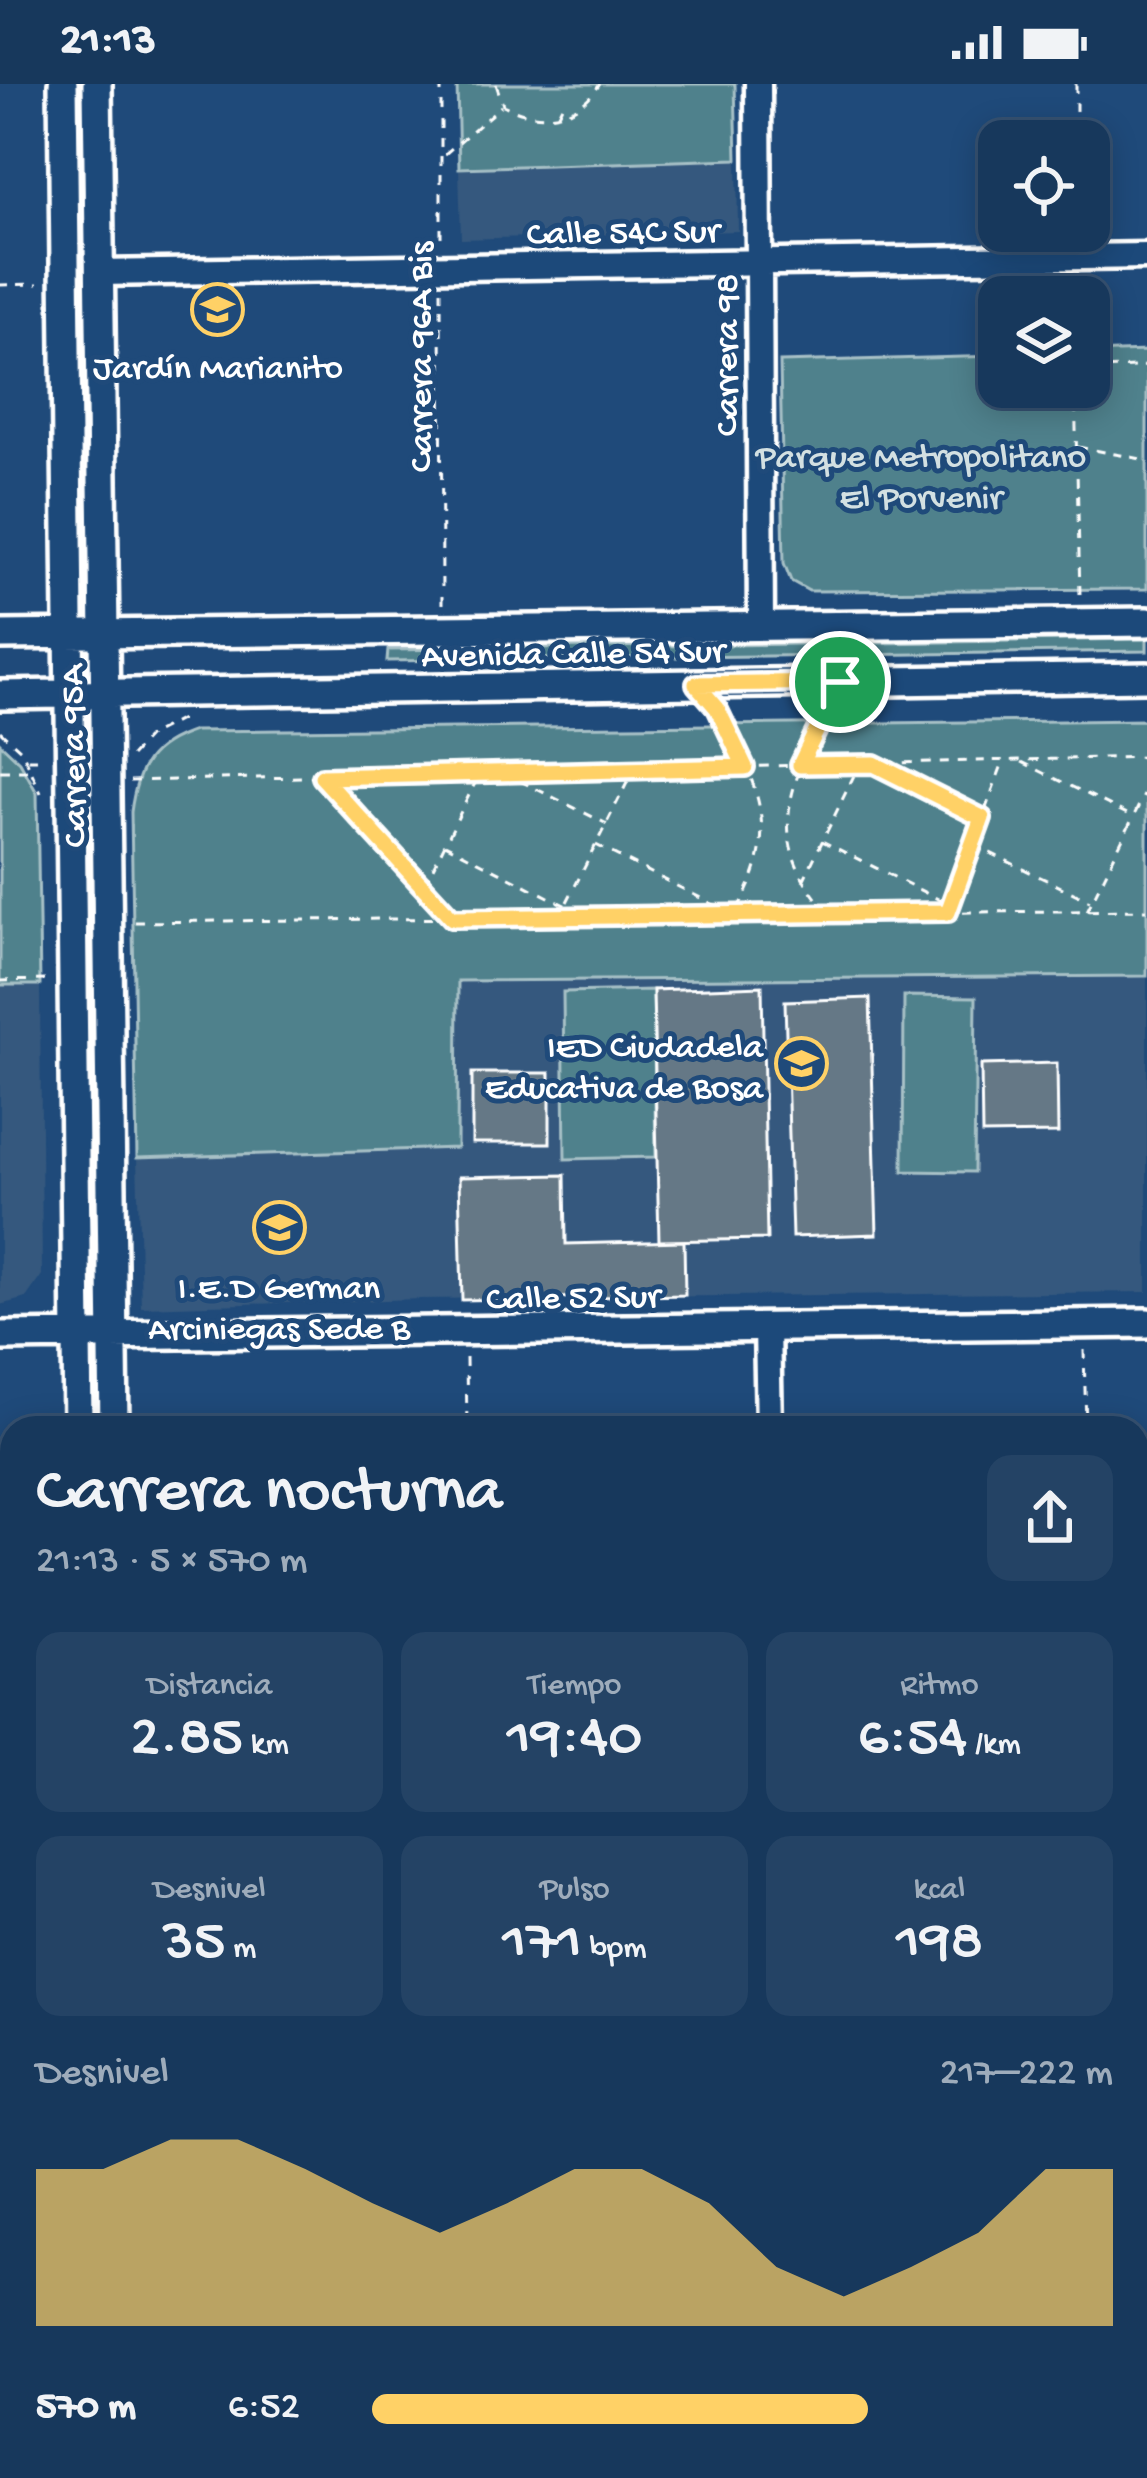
<!DOCTYPE html>
<html lang="es">
<head>
<meta charset="utf-8">
<style>
	:root { --surface:#17385c; --page:#244365; --text:#f1f3f6; --muted:#9eacbb; --line:#365272; --accent:#ffd166 }
	body { margin:0; font-family:"Gochi Hand",sans-serif; background:var(--page); color:var(--text); height:100vh; display:flex; flex-direction:column; font-size:45px; white-space:nowrap }
	* { box-sizing:border-box; margin:0 }
	p { font-size:39px; color:var(--muted) }
	.icon { flex:none; width:66px; height:66px; fill:none; stroke:currentColor; stroke-width:2; stroke-linecap:round; stroke-linejoin:round }
	.map { position:relative; flex:1; overflow:hidden }
	.side { position:absolute; left:0px; top:1332px; width:1149px; height:1062px; display:flex; flex-direction:column; background:var(--surface); border-radius:36px 36px 0 0; box-shadow:0 6px 30px #0003,0 0 0 3px var(--line) }
	.side>* { flex:none }
	.controls { position:absolute; left:978px; top:36px; display:grid; gap:24px }
	.controls a { display:grid; place-items:center; width:132px; height:132px; border-radius:24px; background:var(--surface); box-shadow:0 6px 30px #0003,0 0 0 3px var(--line); font-size:60px }
	.pin { position:absolute; display:grid; place-items:center; width:102px; height:102px; color:#fff; margin:-51px; border:6px solid #fff; border-radius:50%; box-shadow:0 3px 12px #0007 }
	.round { display:grid; place-items:center; flex:none; width:126px; height:126px; border-radius:24px; background:var(--page) }
	.headline { display:flex; align-items:center; justify-content:space-between; height:204px; padding:0 36px }
	h1 { font-size:66px; font-weight:600; line-height:90px }
	.stats { display:grid; grid-template-columns:repeat(3,1fr); gap:18px; height:204px; padding:12px 36px }
	.stats div { display:grid; align-content:center; border-radius:24px; background:var(--page); text-align:center }
	.stats b { font-size:60px; font-weight:600 }
	.stats small { font-size:33px; font-weight:400 }
	.stats p { font-size:33px }
	.chart { height:336px; padding:24px 36px }
	.chart p { display:flex; justify-content:space-between }
	.chart svg { width:100%; height:216px; margin-top:12px; fill:var(--accent); opacity:.7 }
	ul { padding:0 36px; list-style:none; font-size:39px }
	li { display:grid; grid-template-columns:192px 144px 1fr; align-items:center; height:90px }
	li i { height:30px; border-radius:15px; background:var(--accent) }
	.status { display:flex; justify-content:space-between; align-items:center; height:84px; padding:0 60px; background:var(--surface); direction:ltr }
	.status svg { height:33px; fill:currentColor }
	.map>svg:first-child { display:block }
	.built { fill:#34587e }
	.green { fill:#4f818c; stroke:#a7c0c6; stroke-width:3 }
	.building { fill:#657886; stroke:#fff; stroke-width:3 }
	.lines { fill:none; stroke-linecap:round; stroke-linejoin:round }
	.minor-casing { stroke:#fff; stroke-width:33 }
	.tertiary-casing { stroke:#fff; stroke-width:36 }
	.path { stroke:#fff; stroke-width:3; stroke-dasharray:9 9; stroke-linecap:butt }
	.minor { stroke:#1f4a7a; stroke-width:24 }
	.tertiary { stroke:#1f4a7a; stroke-width:27 }
	.route-casing { stroke:#fff; stroke-width:24 }
	.route { stroke:#ffd166; stroke-width:15 }
	.labels { text-anchor:middle; stroke-width:10; stroke-linejoin:round; paint-order:stroke }
	.street-label { font-size:36px; fill:#fff; stroke:#1f4a7a }
	.poi-label { font-size:36px; fill:#fff; stroke:#1f4a7a }
	.park-label { font-size:36px; fill:#d3e0e2; stroke:#1f4a7a }
</style>
</head>
<body>
<div class="status"><b>21:13</b><svg viewBox="0 0 49 12"><path d="M0 12V9h3v3zM5 12V6h3v6zM10 12V3h3v9zM15 12V0h3v12zM26 1h20v11H26zM47 4h2v5h-2z"/></svg></div>
<div class="map">
<svg width="1147" height="2394" viewBox="0 0 1147 2394">
	<rect width="100%" height="100%" fill="#1f4a7a"/>
	<filter id="ink" filterUnits="userSpaceOnUse"><feTurbulence type="fractalNoise" baseFrequency=".00833" numOctaves="2"/><feDisplacementMap in="SourceGraphic" scale="24" xChannelSelector="R" yChannelSelector="G"/><feConvolveMatrix kernelMatrix="1 2 1 2 8 2 1 2 1" color-interpolation-filters="sRGB"/></filter>
	<g filter="url(#ink)">
		<!-- built -->
		<path class="built" d="M737,75L738,147L461,155L459,84Z
			M1147,892V1208L421,1215L141,1223L137,1074L457,1064V897Z
			M40,901L42,1191L26,1214L0,1221V902Z"/>
		<!-- green -->
		<path class="green" d="M457,0H735L737,75L459,84Z
			M1147,267V505L809,507L791,497L784,479L780,278L999,272V303H1089V269Z
			M1147,555V567L387,577L388,566Z
			M1147,636V892L458,897L457,1064L137,1074L131,728C137,683 149,662 194,647Z
			M0,659L20,678L37,709L40,901H0Z
			M653,906L656,1073L565,1075L563,908Z
			M904,912L976,913L974,1088L903,1087Z"/>
		<!-- building -->
		<path class="building" d="M762,902L767,1155L659,1157L653,906Z
			M870,914L877,1150L792,1153L785,917Z
			M1057,979L1058,1049L982,1050L981,981Z
			M472,989H550V1059H472Z
			M565,1091L566,1160L684,1157L685,1211L462,1216L459,1093Z
			M0,1921H12V2155H0Z"/>
		<g class="lines">
			<defs>
				<path id="minor" d="M758,0L761,542
					M99,189L1147,172
					M767,1243L769,1344
					M1137,1870H1147
					M0,1882H12
					M783,2382V2394"/>
				<path id="tertiary" d="M63,0L78,1344
					M97,0L114,1344
					M0,551L1147,538
					M0,611L1147,593
					M0,1252L1147,1239
					M127,2382L128,2394"/>
			</defs>
			<!-- minor casing -->
			<use href="#minor" class="minor-casing"/>
			<!-- tertiary casing -->
			<use href="#tertiary" class="tertiary-casing"/>
			<!-- path -->
			<path class="path" d="M441,0V160
				M496,0L503,21C539,39 576,36 600,0
				M1076,0V57
				M558,30L565,15
				M445,70L501,22
				M0,201L38,200
				M441,206L442,520
				M1076,213V197
				M1089,286L1147,282
				M1075,303L1080,511
				M1078,363L1147,376
				M828,621C791,703 761,753 829,830
				M0,647L22,667L41,709
				M131,672L149,652L185,633
				M28,675H45
				M1022,678L1131,732
				M877,681L981,733
				M0,687H30
				M504,689L607,740
				M324,694L451,833
				M130,697L1147,673
				M822,757L950,821
				M445,760L582,830
				M596,761L734,831C784,747 759,705 717,624
				M974,761L1090,817
				M803,797L859,681
				M425,800L479,691
				M567,818L633,687
				M948,827L1003,678
				M1087,827L1147,705
				M135,838L1147,826
				M0,897L45,896
				M1084,1266L1086,1344
				M466,1274L467,1344
				M1137,1555H1147
				M0,1566L12,1565
				M1137,2185L1147,2186
				M0,2197H12
				M474,2382V2394
				M1106,2382L1107,2394"/>
			<!-- minor -->
			<use href="#minor" class="minor"/>
			<!-- tertiary -->
			<use href="#tertiary" class="tertiary"/>
		</g>
	</g>
	<g class="lines" filter="url(#ink)">
		<defs>
			<path id="route" d="M840,598L800,681L874,680L982,734L948,828L452,834L322,693L745,683L717,624L696,600Z"/>
		</defs>
		<!-- route casing -->
		<use href="#route" class="route-casing"/>
		<!-- route -->
		<use href="#route" class="route"/>
	</g>
	<!-- icons -->
	<defs>
		<symbol id="school-ring" viewBox="-11 -11 22 22"><circle r="9.5" fill="#1f4a7a" stroke="#ffd166" stroke-width="1.5"/><path d="M0-5L7-2L0 1L-7-2ZM-4 1L0 2.5L4 1V4Q0 6-4 4Z" fill="#ffd166"/></symbol>
	</defs>
	<g fill-rule="evenodd">
		<use href="#school-ring" x="188" y="196" width="59" height="59"/>
		<use href="#school-ring" x="772" y="950" width="59" height="59"/>
		<use href="#school-ring" x="250" y="1114" width="59" height="59"/>
	</g>
	<g class="labels">
		<!-- street labels -->
		<g class="street-label">
			<text transform="translate(623 145) rotate(-1)" y="13">Calle 54C Sur</text>
			<text transform="translate(723 271) rotate(-90)" y="13">Carrera 98</text>
			<text transform="translate(417 273) rotate(-90)" y="13">Carrera 96A Bis</text>
			<text transform="translate(573 566) rotate(-1)" y="13">Avenida Calle 54 Sur</text>
			<text transform="translate(70 672) rotate(-91)" y="13">Carrera 95A</text>
			<text transform="translate(573 1210) rotate(-1)" y="13">Calle 52 Sur</text>
		</g>
		<!-- poi labels -->
		<g class="poi-label">
			<text x="218" y="293">Jardín Marianito</text>
			<text x="763" y="972" text-anchor="end">IED Ciudadela<tspan x="763" dy="41">Educativa de Bosa</tspan></text>
			<text x="279" y="1213">I.E.D German<tspan x="279" dy="41">Arciniegas Sede B</tspan></text>
		</g>
		<!-- park labels -->
		<g class="park-label">
			<text x="921" y="382">Parque Metropolitano<tspan x="921" dy="41">El Porvenir</tspan></text>
		</g>
	</g>
</svg>
<div class="controls">
<a><svg class="icon" aria-label="locate" viewBox="0 0 24 24"><circle cx="12" cy="12" r="6"/><path d="M12 2v4M12 18v4M2 12h4M18 12h4"/></svg></a>
<a><svg class="icon" aria-label="layers" viewBox="0 0 24 24"><path d="M12 4l9 5-9 5-9-5zM3 14l9 5 9-5"/></svg></a>
</div>
<div class="pin" style="left:840px;top:598px;background:#1e9e55"><svg class="icon" aria-label="arrive" viewBox="0 0 24 24"><path d="M6 21V4h12l-3 4 3 4H6"/></svg></div>
<section class="side">
<div class="headline"><div><h1>Carrera nocturna</h1><p>21:13 · 5 × 570 m</p></div><a class="round"><svg class="icon" aria-label="share" viewBox="0 0 24 24"><path d="M12 15V3M7 8l5-5 5 5M5 13v7h14v-7"/></svg></a></div>
<div class="stats">
<div><p>Distancia</p><b>2.85<small> km</small></b></div>
<div><p>Tiempo</p><b>19:40</b></div>
<div><p>Ritmo</p><b>6:54<small> /km</small></b></div>
</div>
<div class="stats">
<div><p>Desnivel</p><b>35<small> m</small></b></div>
<div><p>Pulso</p><b>171<small> bpm</small></b></div>
<div><p>kcal</p><b>198</b></div>
</div>
<div class="chart"><p><span>Desnivel</span>217–222 m</p>
<svg viewBox="0 0 160 44" preserveAspectRatio="none"><path d="M0 44V12L10 12L20 6L30 6L40 12L50 19L60 25L70 19L80 12L90 12L100 19L110 32L120 38L130 32L140 25L150 12L160 12V44z"/></svg>
</div>
<ul>
<li><b>570 m</b>6:52<i style="width:67%"></i></li>
</ul>
</section>
</div>
</body>
</html>
